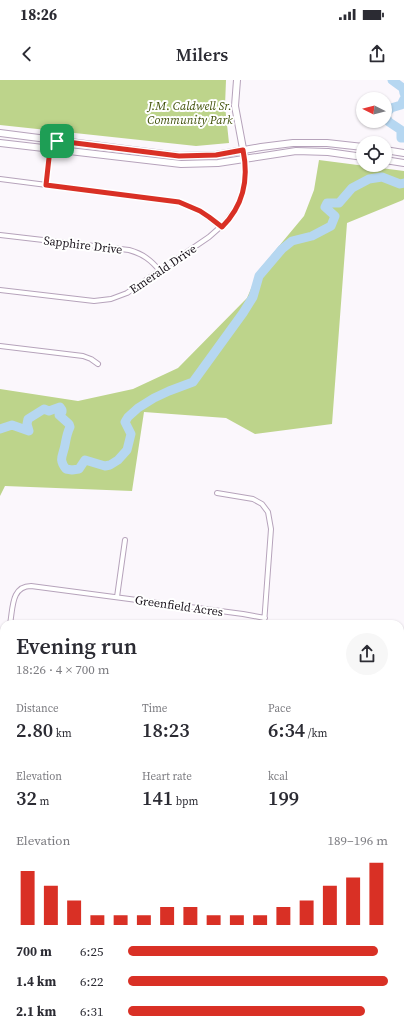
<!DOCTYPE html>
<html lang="en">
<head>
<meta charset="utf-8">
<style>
	:root { --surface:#fff; --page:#f7f7f7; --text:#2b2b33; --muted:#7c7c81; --accent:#d93025 }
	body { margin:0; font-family:"Source Serif 4",serif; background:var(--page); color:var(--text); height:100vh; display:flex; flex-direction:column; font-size:15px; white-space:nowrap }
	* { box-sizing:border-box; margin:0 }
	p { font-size:13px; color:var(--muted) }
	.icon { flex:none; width:22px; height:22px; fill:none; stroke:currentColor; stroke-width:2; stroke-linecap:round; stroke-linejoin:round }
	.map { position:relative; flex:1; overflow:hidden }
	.side { position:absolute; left:0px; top:540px; width:404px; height:414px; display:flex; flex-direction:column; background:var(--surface); border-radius:12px 12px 0 0; box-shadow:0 1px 3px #0004 }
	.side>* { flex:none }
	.needle { width:26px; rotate:276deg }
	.fabs { position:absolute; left:356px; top:12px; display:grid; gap:8px }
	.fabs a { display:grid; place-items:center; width:36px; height:36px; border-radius:50%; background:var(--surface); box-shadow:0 1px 3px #0004; font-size:20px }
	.pin { position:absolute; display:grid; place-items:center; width:34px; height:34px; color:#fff; margin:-17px; border-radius:8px; box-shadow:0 2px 6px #0006 }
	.round { display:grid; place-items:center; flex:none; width:42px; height:42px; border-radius:21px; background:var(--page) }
	.headline { display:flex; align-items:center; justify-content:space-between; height:68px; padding:0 16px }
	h1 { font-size:22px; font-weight:600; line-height:30px }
	.figures { display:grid; grid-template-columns:repeat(3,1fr); gap:6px; height:68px; padding:4px 16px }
	.figures div { display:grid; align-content:center }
	.figures b { font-size:20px; font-weight:600 }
	.figures small { font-size:11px; font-weight:400 }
	.figures p { font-size:11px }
	.chart { height:112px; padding:8px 16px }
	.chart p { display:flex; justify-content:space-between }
	.chart svg { width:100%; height:72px; margin-top:4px; stroke:var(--accent); stroke-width:6 }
	ul { padding:0 16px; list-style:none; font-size:13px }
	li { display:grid; grid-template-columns:64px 48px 1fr; align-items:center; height:30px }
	li i { height:10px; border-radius:5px; background:var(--accent) }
	.status { display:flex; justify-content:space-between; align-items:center; height:28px; padding:0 20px; background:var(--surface); direction:ltr }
	.status svg { height:11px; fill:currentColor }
	header { display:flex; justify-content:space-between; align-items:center; height:52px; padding:0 16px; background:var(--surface); font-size:18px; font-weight:600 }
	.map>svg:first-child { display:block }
	.green { fill:#bdd48b }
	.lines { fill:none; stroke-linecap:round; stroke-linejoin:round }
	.river { stroke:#b6d7f1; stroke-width:9 }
	.street-casing { stroke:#b6a3bb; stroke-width:6 }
	.secondary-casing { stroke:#b6a3bb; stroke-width:8 }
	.street { stroke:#fff; stroke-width:4 }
	.secondary { stroke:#fff; stroke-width:6 }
	.route-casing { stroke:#fff; stroke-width:8 }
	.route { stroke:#d93025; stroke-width:5 }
	.labels { text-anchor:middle; stroke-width:4; stroke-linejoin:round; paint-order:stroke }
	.park-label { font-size:12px; font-style:italic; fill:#42520b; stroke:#fff }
	.street-label { font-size:12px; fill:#1b141d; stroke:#fff }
</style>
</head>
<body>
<div class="status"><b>18:26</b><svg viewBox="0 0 49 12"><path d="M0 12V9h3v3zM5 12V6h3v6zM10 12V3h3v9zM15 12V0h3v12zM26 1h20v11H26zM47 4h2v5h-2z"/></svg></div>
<header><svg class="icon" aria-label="back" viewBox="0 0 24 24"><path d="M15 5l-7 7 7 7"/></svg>Milers<svg class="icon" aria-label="share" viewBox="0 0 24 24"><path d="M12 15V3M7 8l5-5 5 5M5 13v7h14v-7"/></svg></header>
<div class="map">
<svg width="404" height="954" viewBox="0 0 404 954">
	<rect width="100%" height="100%" fill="#fbf7fc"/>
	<!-- green -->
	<path class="green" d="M0,0H226L225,26L229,63L196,66L0,45Z
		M319,80L404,91V119L403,120L347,143L332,344L255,354L226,338L144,332L132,411L5,406L0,416V309L78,321L133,309L178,288L247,218L259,190L304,136L314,110Z"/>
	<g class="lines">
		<!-- river -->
		<path class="river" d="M392,0L403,8L404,13
			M404,19L401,25L391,28L385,35L389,42L401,50V58H404
			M0,349L12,345L29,351L27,344L28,339L44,329L49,331L60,327L62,330V332L59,335L69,344L70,347C67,353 66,359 65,365C63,376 58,379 66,389L72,390L79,389L85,380L105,386L110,385L118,380L127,370L131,354L125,342L128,337L138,328L154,318L169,311L193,302L243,233L253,217L259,196L282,169L292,161L312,156L331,146L335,136L325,127L327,123H339L352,108L369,99L382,97L400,104L404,103"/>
		<defs>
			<path id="street" d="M0,99L179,122L200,131L221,147
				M46,105L51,60
				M0,155L129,170C143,174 151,180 160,191
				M0,210L94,221L111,219L127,213L209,157L226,142L238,125L243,111L245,97V78
				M0,266L83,276L91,279L98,284
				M217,413L253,419L262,424L268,432L271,449L264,544
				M117,517L125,460
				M10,544C13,529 11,506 31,506L243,534L265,538
				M4,585L2,600L4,612
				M0,731L4,729
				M0,792L4,790
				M0,854L4,852
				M0,881L4,889
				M0,917L4,915
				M34,950L36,954
				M53,954L59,950
				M179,954L192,950
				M287,954L288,950"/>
			<path id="secondary" d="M237,0L235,26L244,74
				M0,53L179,76L216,75L261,67L293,63H327L363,67
				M0,63L181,84L218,83L296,71L328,72L363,77
				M385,70L404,73
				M385,80L404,83"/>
		</defs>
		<!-- street casing -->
		<use href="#street" class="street-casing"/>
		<!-- secondary casing -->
		<use href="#secondary" class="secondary-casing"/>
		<!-- street -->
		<use href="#street" class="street"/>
		<!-- secondary -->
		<use href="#secondary" class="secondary"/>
	</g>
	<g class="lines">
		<defs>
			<path id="route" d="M51,60L179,76L216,75L243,70C249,99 243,126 222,147L209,137L200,131L179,122L46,105Z"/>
		</defs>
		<!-- route casing -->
		<use href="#route" class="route-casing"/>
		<!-- route -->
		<use href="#route" class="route"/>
	</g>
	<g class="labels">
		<!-- park labels -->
		<g class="park-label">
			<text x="190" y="30">J.M. Caldwell Sr.<tspan x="190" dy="14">Community Park</tspan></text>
		</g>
		<!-- street labels -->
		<g class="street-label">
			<text transform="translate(83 165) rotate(7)" y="4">Sapphire Drive</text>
			<text transform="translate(163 189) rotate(-34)" y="4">Emerald Drive</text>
			<text transform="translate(179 526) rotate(8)" y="4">Greenfield Acres</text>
		</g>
	</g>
</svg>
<div class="fabs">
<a><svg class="needle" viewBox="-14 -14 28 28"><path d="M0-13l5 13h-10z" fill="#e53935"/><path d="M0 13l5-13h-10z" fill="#7c7c81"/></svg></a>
<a><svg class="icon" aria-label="locate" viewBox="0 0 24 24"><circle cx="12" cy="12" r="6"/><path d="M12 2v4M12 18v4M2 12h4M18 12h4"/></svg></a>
</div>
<div class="pin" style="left:57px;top:61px;background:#1e9e55"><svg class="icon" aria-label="arrive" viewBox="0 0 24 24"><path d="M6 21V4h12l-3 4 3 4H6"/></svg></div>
<section class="side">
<div class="headline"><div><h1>Evening run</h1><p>18:26 · 4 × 700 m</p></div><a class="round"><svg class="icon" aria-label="share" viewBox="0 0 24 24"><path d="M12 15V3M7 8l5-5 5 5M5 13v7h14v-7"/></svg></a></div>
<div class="figures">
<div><p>Distance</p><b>2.80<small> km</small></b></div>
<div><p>Time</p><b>18:23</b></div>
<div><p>Pace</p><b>6:34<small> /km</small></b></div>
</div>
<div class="figures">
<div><p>Elevation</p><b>32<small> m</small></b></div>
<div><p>Heart rate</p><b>141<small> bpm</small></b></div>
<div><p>kcal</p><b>199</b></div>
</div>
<div class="chart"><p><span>Elevation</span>189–196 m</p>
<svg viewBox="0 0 160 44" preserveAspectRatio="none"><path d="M5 44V11M15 44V20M25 44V29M35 44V38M45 44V38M55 44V38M65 44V33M75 44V33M85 44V38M95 44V38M105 44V38M115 44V33M125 44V29M135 44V20M145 44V15M155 44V6"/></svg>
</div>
<ul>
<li><b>700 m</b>6:25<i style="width:96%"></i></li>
<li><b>1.4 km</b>6:22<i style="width:100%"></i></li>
<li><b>2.1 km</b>6:31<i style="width:91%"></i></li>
</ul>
</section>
</div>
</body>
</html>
